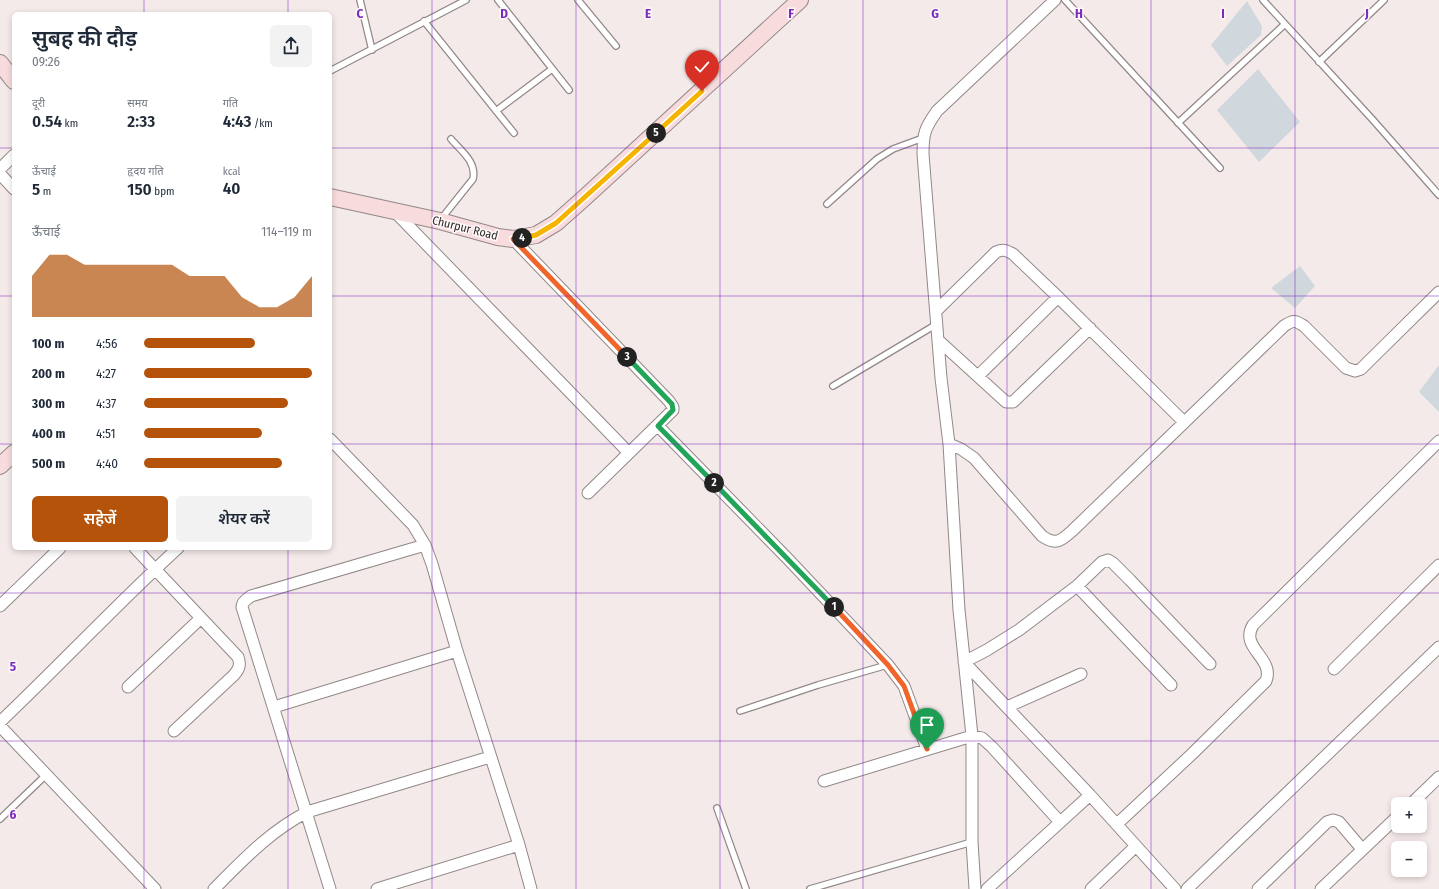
<!DOCTYPE html>
<html lang="hi">
<head>
<meta charset="utf-8">
<style>
	:root { --surface:#fff; --page:#f2f2f3; --text:#1f2937; --muted:#747a83; --accent:#b45309 }
	body { margin:0; font-family:"Fira Sans Condensed","Noto Sans Devanagari",sans-serif; background:var(--page); color:var(--text); height:100vh; display:flex; flex-direction:column; font-size:15px; white-space:nowrap }
	* { box-sizing:border-box; margin:0 }
	p { font-size:13px; color:var(--muted) }
	.icon { flex:none; width:22px; height:22px; fill:none; stroke:currentColor; stroke-width:2; stroke-linecap:round; stroke-linejoin:round }
	.map { position:relative; flex:1; overflow:hidden }
	.side { position:absolute; left:12px; top:12px; width:320px; height:538px; display:flex; flex-direction:column; background:var(--surface); border-radius:6px; box-shadow:0 2px 6px #0003 }
	.side>* { flex:none }
	.controls { position:absolute; left:1391px; top:797px; display:grid; gap:8px }
	.controls a { display:grid; place-items:center; width:36px; height:36px; border-radius:6px; background:var(--surface); box-shadow:0 2px 6px #0003; font-size:20px }
	.pin { position:absolute; display:grid; place-items:center; width:34px; height:34px; color:#fff; margin:-41px -17px; border-radius:50% 50% 50% 0; rotate:-45deg; box-shadow:0 0 4px #0007 }
	.pin .icon { rotate:45deg }
	.km { position:absolute; width:20px; height:20px; margin:-10px; border-radius:50%; background:#222; color:#fff; font-size:11px; line-height:20px; text-align:center }
	.round { display:grid; place-items:center; flex:none; width:42px; height:42px; border-radius:6px; background:var(--page) }
	.head { display:flex; align-items:center; justify-content:space-between; height:68px; padding:0 20px }
	h1 { font-size:22px; font-weight:600; line-height:30px }
	.figures { display:grid; grid-template-columns:repeat(3,1fr); gap:6px; height:68px; padding:4px 20px }
	.figures div { display:grid; align-content:center }
	.figures b { font-size:17px; font-weight:600 }
	.figures small { font-size:11px; font-weight:400 }
	.figures p { font-size:11px }
	.chart { height:112px; padding:8px 20px }
	.chart p { display:flex; justify-content:space-between }
	.chart svg { width:100%; height:72px; margin-top:4px; fill:var(--accent); opacity:.7 }
	.cta { display:flex; gap:8px; margin-top:auto; padding:8px 20px }
	.cta a { flex:1; height:46px; border-radius:6px; background:var(--accent); color:#fff; font-size:16px; font-weight:600; line-height:46px; text-align:center }
	.cta a+a { background:var(--page); color:var(--text) }
	ul { padding:0 20px; list-style:none; font-size:13px }
	li { display:grid; grid-template-columns:64px 48px 1fr; align-items:center; height:30px }
	li i { height:10px; border-radius:5px; background:var(--accent) }
	.map>svg:first-child { display:block }
	.building { fill:#d0d7dd }
	.lines { fill:none; stroke-linecap:round; stroke-linejoin:round }
	.lane-casing { stroke:#928888; stroke-width:8 }
	.street-casing { stroke:#928888; stroke-width:13 }
	.secondary-casing { stroke:#928888; stroke-width:18 }
	.lane { stroke:#fff; stroke-width:5.5 }
	.street { stroke:#fff; stroke-width:11 }
	.secondary { stroke:#f8dbdd; stroke-width:16 }
	.split-1-casing { stroke:#fff; stroke-width:8 }
	.split-2-casing { stroke:#fff; stroke-width:8 }
	.split-3-casing { stroke:#fff; stroke-width:8 }
	.split-4-casing { stroke:#fff; stroke-width:8 }
	.split-5-casing { stroke:#fff; stroke-width:8 }
	.split-6-casing { stroke:#fff; stroke-width:8 }
	.split-1 { stroke:#f0652b; stroke-width:5 }
	.split-2 { stroke:#22a559; stroke-width:5 }
	.split-3 { stroke:#22a559; stroke-width:5 }
	.split-4 { stroke:#f0652b; stroke-width:5 }
	.split-5 { stroke:#f5b400; stroke-width:5 }
	.split-6 { stroke:#f5b400; stroke-width:5 }
	.grid { fill:none; stroke:#7b2cbf; stroke-width:1; stroke-opacity:0.55 }
	.labels { text-anchor:middle; stroke-width:3; stroke-linejoin:round; paint-order:stroke }
	.street-label { font-size:12px; fill:#322e2e; stroke:#fff9f9 }
	.grid-label { font-size:13px; text-anchor:middle; font-weight:bold; fill:#7b2cbf; stroke:#fff9f9; stroke-width:3; stroke-linejoin:round; paint-order:stroke }
</style>
</head>
<body>
<div class="map">
<svg width="1439" height="889" viewBox="0 0 1439 889">
	<rect width="100%" height="100%" fill="#f5eaea"/>
	<!-- building -->
	<path class="building" d="M1247,1L1262,26L1261,35L1227,66L1211,45Z
		M1258,69L1300,122L1259,162L1217,110Z
		M1300,266L1315,286L1295,308L1271,288Z
		M1439,365V412L1419,392Z"/>
	<g class="lines">
		<defs>
			<path id="lane" d="M360,0L372,50
				M498,0L569,90
				M578,0L616,46
				M1065,0L1220,168
				M1263,0L1373,120L1439,195
				M424,21L514,133
				M1319,62L1384,0
				M330,71L466,0
				M496,111L552,69
				M1178,123L1285,24
				M827,204L877,159L893,149L923,138
				M441,219L473,179C477,162 461,151 451,139
				M833,386L937,324
				M740,711L818,685L887,665
				M717,808L746,889
				M0,819L46,775
				M810,889L972,842"/>
			<path id="street" d="M0,169L14,155
				M0,174L14,189
				M395,212L629,453
				M513,239L669,401L673,407V410L588,493
				M936,311L996,252C1003,249 1006,250 1013,254L1058,297L1184,422
				M938,340L1006,402H1013L1090,328
				M978,376L1058,297
				M658,426L788,559L888,665L904,686L927,749
				M330,439L413,525L425,545L432,564L457,651L519,845L531,889
				M949,444L961,449L974,458L1042,536C1055,545 1060,542 1072,531L1284,326C1293,320 1295,320 1304,326L1346,368L1355,371L1361,369L1368,362L1439,292
				M135,548L238,657C241,665 239,669 234,675L174,731
				M1077,586L1171,685
				M0,606L60,548
				M1334,669L1439,565
				M128,687L201,618
				M274,707L457,651
				M1007,707L1081,674
				M0,722C60,665 117,604 178,548
				M0,726L155,889
				M824,781L972,736L982,738L992,747L1060,822
				M1411,804L1439,777
				M1117,824L1192,754L1266,681C1275,658 1239,648 1253,625L1439,441
				M214,889C244,859 269,832 307,812L490,757
				M330,889L242,607L243,603L247,599L251,596L425,545
				M377,889L519,845
				M975,889L972,842V736L959,610L949,444L941,378L923,154C923,133 925,128 937,111L1055,0
				M987,889L1090,795
				M1091,889L1136,846
				M1175,889L1090,795L964,662L987,650L1019,630L1077,586L1102,562L1108,560L1113,563L1130,580L1210,664
				M1187,889L1439,647
				M1258,889L1327,822L1333,820L1339,822L1362,849
				M1321,889L1398,816"/>
			<path id="secondary" d="M0,63L14,81
				M330,197L440,221L498,237L513,239L536,235L556,223L582,200L800,0
				M0,466L14,453"/>
		</defs>
		<!-- lane casing -->
		<use href="#lane" class="lane-casing"/>
		<!-- street casing -->
		<use href="#street" class="street-casing"/>
		<!-- secondary casing -->
		<use href="#secondary" class="secondary-casing"/>
		<!-- lane -->
		<use href="#lane" class="lane"/>
		<!-- street -->
		<use href="#street" class="street"/>
		<!-- secondary -->
		<use href="#secondary" class="secondary"/>
	</g>
	<g class="lines">
		<defs>
			<path id="split-1" d="M834,607L888,665L904,686L927,749"/>
			<path id="split-2" d="M714,483L834,607"/>
			<path id="split-3" d="M627,357L672,404L673,410L658,426L714,483"/>
			<path id="split-4" d="M522,238L513,239L627,357"/>
			<path id="split-5" d="M522,238L536,235L556,223L656,133"/>
			<path id="split-6" d="M656,133L702,91"/>
		</defs>
		<!-- split-1 casing -->
		<use href="#split-1" class="split-1-casing"/>
		<!-- split-2 casing -->
		<use href="#split-2" class="split-2-casing"/>
		<!-- split-3 casing -->
		<use href="#split-3" class="split-3-casing"/>
		<!-- split-4 casing -->
		<use href="#split-4" class="split-4-casing"/>
		<!-- split-5 casing -->
		<use href="#split-5" class="split-5-casing"/>
		<!-- split-6 casing -->
		<use href="#split-6" class="split-6-casing"/>
		<!-- split-1 -->
		<use href="#split-1" class="split-1"/>
		<!-- split-2 -->
		<use href="#split-2" class="split-2"/>
		<!-- split-3 -->
		<use href="#split-3" class="split-3"/>
		<!-- split-4 -->
		<use href="#split-4" class="split-4"/>
		<!-- split-5 -->
		<use href="#split-5" class="split-5"/>
		<!-- split-6 -->
		<use href="#split-6" class="split-6"/>
	</g>
	<!-- grid -->
	<path class="grid" d="M144,0V14M288,0V14M432,0V889M576,0V889M720,0V889M863,0V889M1007,0V889M1151,0V889M1295,0V889M0,148H14M330,148H1439M0,296H14M330,296H1439M0,444H14M330,444H1439M144,548V889M288,548V889M0,593H1439M0,741H1439"/>
	<g class="labels">
		<!-- street labels -->
		<g class="street-label">
			<text transform="translate(465 228) rotate(14)" y="4">Churpur Road</text>
		</g>
	</g>
	<g class="grid-label">
		<text x="360" y="18">C</text>
		<text x="504" y="18">D</text>
		<text x="648" y="18">E</text>
		<text x="791" y="18">F</text>
		<text x="935" y="18">G</text>
		<text x="1079" y="18">H</text>
		<text x="1223" y="18">I</text>
		<text x="1367" y="18">J</text>
		<text x="13" y="671">5</text>
		<text x="13" y="819">6</text>
	</g>
</svg>
<div class="controls">
<a>+</a>
<a>−</a>
</div>
<div class="pin" style="left:927px;top:749px;background:#1e9e55"><svg class="icon" aria-label="arrive" viewBox="0 0 24 24"><path d="M6 21V4h12l-3 4 3 4H6"/></svg></div>
<div class="pin" style="left:702px;top:91px;background:#d93025"><svg class="icon" aria-label="check" viewBox="0 0 24 24"><path d="M5 12l5 5 9-10"/></svg></div>
<b class="km" style="left:834px;top:607px">1</b>
<b class="km" style="left:714px;top:483px">2</b>
<b class="km" style="left:627px;top:357px">3</b>
<b class="km" style="left:522px;top:238px">4</b>
<b class="km" style="left:656px;top:133px">5</b>
<section class="side">
<div class="head"><div><h1>सुबह की दौड़</h1><p>09:26</p></div><a class="round"><svg class="icon" aria-label="share" viewBox="0 0 24 24"><path d="M12 15V3M7 8l5-5 5 5M5 13v7h14v-7"/></svg></a></div>
<div class="figures">
<div><p>दूरी</p><b>0.54<small> km</small></b></div>
<div><p>समय</p><b>2:33</b></div>
<div><p>गति</p><b>4:43<small> /km</small></b></div>
</div>
<div class="figures">
<div><p>ऊँचाई</p><b>5<small> m</small></b></div>
<div><p>हृदय गति</p><b>150<small> bpm</small></b></div>
<div><p>kcal</p><b>40</b></div>
</div>
<div class="chart"><p><span>ऊँचाई</span>114–119 m</p>
<svg viewBox="0 0 160 44" preserveAspectRatio="none"><path d="M0 44V19L10 6L20 6L30 12L40 12L50 12L60 12L70 12L80 12L90 19L100 19L110 19L120 32L130 38L140 38L150 32L160 19V44z"/></svg>
</div>
<ul>
<li><b>100 m</b>4:56<i style="width:66%"></i></li>
<li><b>200 m</b>4:27<i style="width:100%"></i></li>
<li><b>300 m</b>4:37<i style="width:86%"></i></li>
<li><b>400 m</b>4:51<i style="width:70%"></i></li>
<li><b>500 m</b>4:40<i style="width:82%"></i></li>
</ul>
<div class="cta"><a>सहेजें</a><a>शेयर करें</a></div>
</section>
</div>
</body>
</html>
